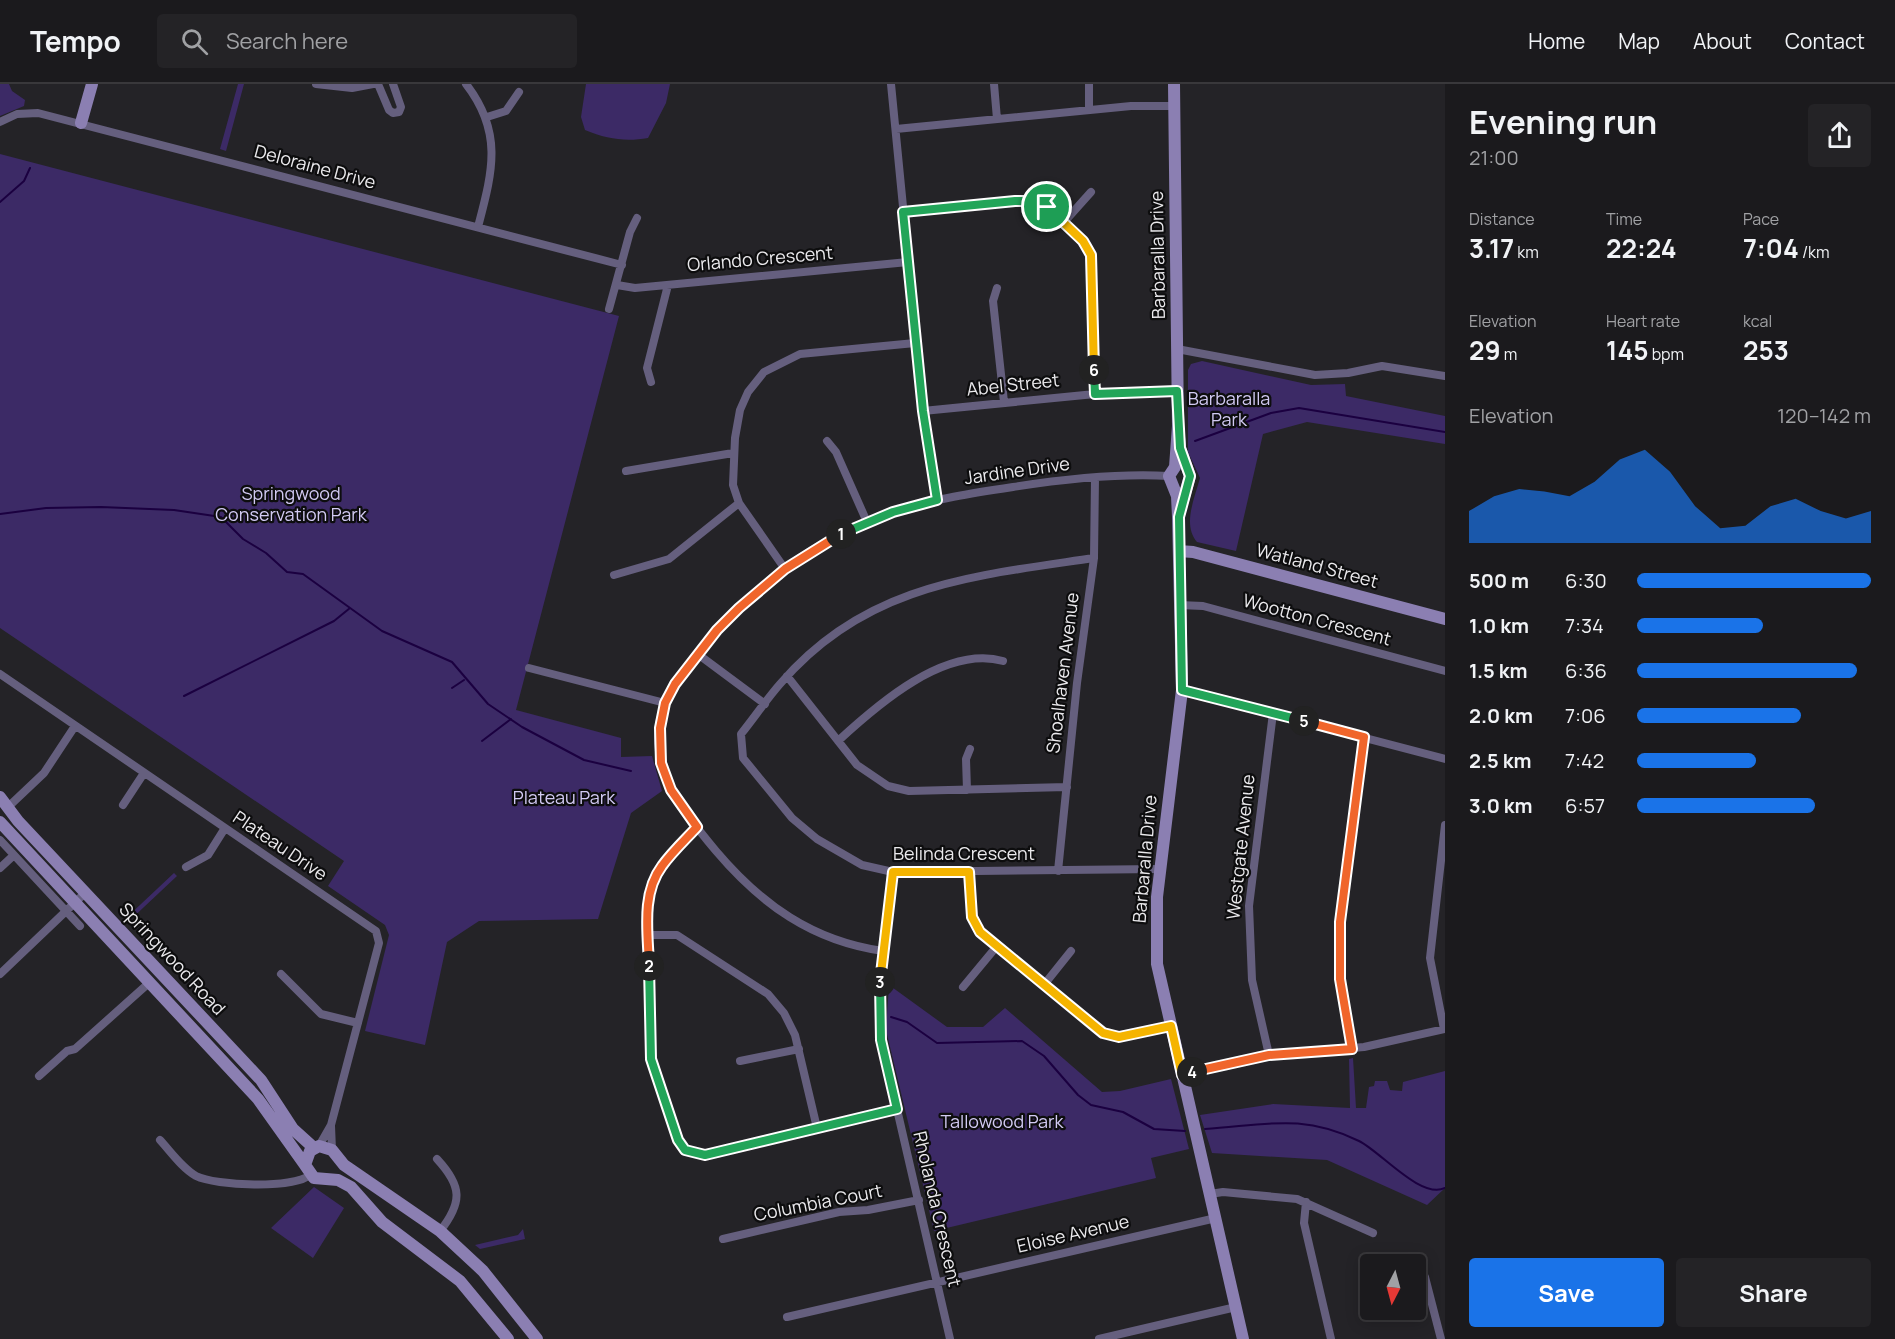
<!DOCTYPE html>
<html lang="en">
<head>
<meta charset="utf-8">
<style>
	:root { --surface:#1b1a1d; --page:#242326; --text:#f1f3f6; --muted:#a0a1a4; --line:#39383b; --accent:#1a73e8 }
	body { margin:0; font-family:Manrope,sans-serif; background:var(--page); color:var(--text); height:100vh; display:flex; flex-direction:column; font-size:22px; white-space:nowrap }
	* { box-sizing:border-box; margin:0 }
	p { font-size:20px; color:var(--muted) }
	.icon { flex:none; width:33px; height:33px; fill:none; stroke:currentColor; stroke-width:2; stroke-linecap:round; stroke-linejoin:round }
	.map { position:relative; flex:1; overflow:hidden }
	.side { display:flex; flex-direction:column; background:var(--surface); width:450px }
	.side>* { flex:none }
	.needle { width:39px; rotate:186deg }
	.tools { position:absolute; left:1360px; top:1170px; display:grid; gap:12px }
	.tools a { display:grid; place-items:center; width:66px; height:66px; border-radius:6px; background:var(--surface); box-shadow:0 3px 15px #0003,0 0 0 2px var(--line); font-size:30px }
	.pin { position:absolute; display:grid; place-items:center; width:51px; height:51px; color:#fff; margin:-26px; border:3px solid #fff; border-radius:50%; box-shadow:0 2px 6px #0007 }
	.km { position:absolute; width:30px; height:30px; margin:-15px; border-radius:50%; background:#222; color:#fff; font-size:16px; line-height:30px; text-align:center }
	.round { display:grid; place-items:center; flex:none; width:63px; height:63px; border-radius:6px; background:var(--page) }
	.head { display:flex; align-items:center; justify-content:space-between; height:102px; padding:0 24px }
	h1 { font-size:33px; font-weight:700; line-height:45px }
	.figures { display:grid; grid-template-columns:repeat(3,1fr); gap:9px; height:102px; padding:6px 24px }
	.figures div { display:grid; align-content:center }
	.figures b { font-size:26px; font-weight:700 }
	.figures small { font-size:16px; font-weight:400 }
	.figures p { font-size:16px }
	.chart { height:168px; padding:12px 24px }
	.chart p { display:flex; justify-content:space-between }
	.chart svg { width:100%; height:108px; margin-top:6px; fill:var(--accent); opacity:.7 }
	.action { display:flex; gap:12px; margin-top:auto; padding:12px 24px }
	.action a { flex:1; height:69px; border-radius:6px; background:var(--accent); color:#fff; font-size:24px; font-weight:700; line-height:69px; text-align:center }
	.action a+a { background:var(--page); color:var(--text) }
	ul { padding:0 24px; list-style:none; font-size:20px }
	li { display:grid; grid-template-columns:96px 72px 1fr; align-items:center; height:45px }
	li i { height:15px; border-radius:8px; background:var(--accent) }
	header { display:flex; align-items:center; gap:36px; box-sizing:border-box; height:84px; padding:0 30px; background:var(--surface); border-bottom:2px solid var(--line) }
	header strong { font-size:28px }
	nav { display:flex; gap:33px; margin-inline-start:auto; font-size:21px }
	.search { width:420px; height:54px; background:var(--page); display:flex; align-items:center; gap:15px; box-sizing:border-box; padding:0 21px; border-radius:6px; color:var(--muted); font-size:22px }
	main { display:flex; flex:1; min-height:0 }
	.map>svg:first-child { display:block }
	.green { fill:#3c2a66 }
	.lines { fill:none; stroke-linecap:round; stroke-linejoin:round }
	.stream { stroke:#1b0040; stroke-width:2 }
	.street { stroke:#655f7e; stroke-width:8 }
	.secondary { stroke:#8b7fb2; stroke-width:12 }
	.split-1-casing { stroke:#fff; stroke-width:12 }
	.split-2-casing { stroke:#fff; stroke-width:12 }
	.split-3-casing { stroke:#fff; stroke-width:12 }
	.split-4-casing { stroke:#fff; stroke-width:12 }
	.split-5-casing { stroke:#fff; stroke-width:12 }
	.split-6-casing { stroke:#fff; stroke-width:12 }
	.split-7-casing { stroke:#fff; stroke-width:12 }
	.split-1 { stroke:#22a559; stroke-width:8 }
	.split-2 { stroke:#f0652b; stroke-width:8 }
	.split-3 { stroke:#22a559; stroke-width:8 }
	.split-4 { stroke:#f5b400; stroke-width:8 }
	.split-5 { stroke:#f0652b; stroke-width:8 }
	.split-6 { stroke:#22a559; stroke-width:8 }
	.split-7 { stroke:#f5b400; stroke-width:8 }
	.labels { text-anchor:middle; stroke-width:4.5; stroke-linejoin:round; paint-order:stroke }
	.street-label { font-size:18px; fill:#ebeaed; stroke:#0d0d0e }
	.park-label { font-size:18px; fill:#d2caf3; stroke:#0d0d0e }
</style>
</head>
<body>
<header>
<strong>Tempo</strong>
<div class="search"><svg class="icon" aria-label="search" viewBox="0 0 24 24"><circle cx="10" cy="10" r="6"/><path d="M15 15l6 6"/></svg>Search here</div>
<nav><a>Home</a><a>Map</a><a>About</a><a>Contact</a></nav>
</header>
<main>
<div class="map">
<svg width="1445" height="1255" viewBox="0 0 1445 1255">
	<rect width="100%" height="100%" fill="#242327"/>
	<!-- green -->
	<path class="green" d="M0,0H9L12,7L25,16L24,22L0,32Z
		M238,0H244L226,67L220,65Z
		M586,0H670L666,19L648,54C625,58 607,55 585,46L581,33Z
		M0,70L619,232L516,626L621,654V673L652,672L662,707L631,729L598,835L479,837L447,858L425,961L365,947L389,851L385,841L328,802L344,777L0,544Z
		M1202,277L1311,301L1345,300L1346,312L1445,332V360L1307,338L1263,350L1236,467L1197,458C1182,441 1195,413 1200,394L1188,368V286L1191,280Z
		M174,789L177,792L127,839L124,836Z
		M889,901L947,943H983L1005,924L1102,1008L1120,1007L1171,995L1189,1065L1151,1074L1156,1094L934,1147L886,946Z
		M1353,974L1356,1024H1366L1369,1003L1374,1002L1375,997H1387L1390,1006L1402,1007L1403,998L1445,987V1104L1427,1121L1327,1076L1212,1069L1200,1031L1273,1020L1350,1024L1349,975Z
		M314,1103L344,1124L313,1174L271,1144Z
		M523,1145L525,1155L480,1165L475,1161L518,1151Z"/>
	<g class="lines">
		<!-- stream -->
		<path class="stream" d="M0,118L24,97L30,84
			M1195,357L1271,329L1299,324L1445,348
			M0,430L46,424L101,423L174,426L221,433L243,455L266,469L287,488L303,490L382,547L452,578L488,620L522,643L584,676L631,687
			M452,604L464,596
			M184,612L334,537L350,524
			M482,657L511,635
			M891,933L907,938L937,959L1022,957L1044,972L1078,1011L1091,1021L1123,1028L1154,1045L1185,1047
			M1205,1045C1266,1041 1302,1029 1359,1057C1380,1067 1421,1116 1445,1104"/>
		<!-- street -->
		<path class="street" d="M316,0L352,4L373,0
			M378,0L389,26L393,29L399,28L401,23L393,0
			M466,0C504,49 492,89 478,143
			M891,0L923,327L937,416
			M994,0L997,35
			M1089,0V26
			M487,33L506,27L519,8
			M0,38L17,30L38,29L622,181
			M896,45L1131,22H1174
			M903,128L1031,117L1047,123L1065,137L1091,171L1095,310
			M1065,137L1091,108
			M617,201L635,204L908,178
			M997,204L993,217L1004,318
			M609,225L630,148L637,134
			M1177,265L1315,291L1348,289L1382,282L1445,292
			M651,298L647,284L668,201
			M923,327L1095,310L1177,307
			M827,357L836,368L867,438
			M626,387L733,369
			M1094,474C973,492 865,500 780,600C766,616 754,634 741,650L743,674L792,734L817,755L862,781L893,788L1160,785
			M785,485L739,419L733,401L735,354L740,326L748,308L764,288L800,270L915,259
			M614,491L669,475L739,419
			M1179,521L1203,522L1445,587
			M699,571L765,620
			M529,584L665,619
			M0,590L376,847L379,859L331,1041L319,1062
			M787,592L857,681L888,702L909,707L1067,703
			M1182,606L1445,675
			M838,657C877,621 945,561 1003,577
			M967,706L966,675L970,665
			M123,721L144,689
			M7,724L44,689L75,642
			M697,743C673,770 655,785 647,821L651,975L678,1056L685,1066L705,1071L897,1025
			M0,756L80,842
			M186,783L208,771L225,744
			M0,784L14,771
			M1058,787L1077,599L1094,474L1095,394
			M893,788L880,902L881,956L950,1255
			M969,788L972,833L980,848L1103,949L1119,953L1171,942
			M648,851H677L768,910L784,929L795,951L817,1044
			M883,867C812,857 761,820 716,767C682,726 640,674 666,618C674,598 689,584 702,567C749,503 820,451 896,427C934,415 973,409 1013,403C1064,395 1117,389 1169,392
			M0,890L85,809
			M281,890L321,930L358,939
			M1043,902L1071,867
			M963,903L997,862
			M1444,945L1430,874L1445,741
			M1352,965L1340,895V838L1364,653
			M1269,971L1252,896L1249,822L1273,629
			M740,977L799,965
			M1182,991L1269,971L1364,963L1445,945
			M39,992L67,967L75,965L150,898
			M331,1042L332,1066
			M160,1056C171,1068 182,1084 196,1092C216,1102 293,1105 310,1091
			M437,1075C462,1102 463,1118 440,1147
			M1210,1110L1223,1108L1297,1115L1373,1149
			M1306,1118L1304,1139L1331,1255
			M723,1155L839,1128L868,1126L919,1116
			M1425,1193L1441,1255
			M787,1233L1216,1134
			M1099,1255L1236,1223"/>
		<!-- secondary -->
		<path class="secondary" d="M1174,0L1178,342L1180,364L1190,392L1181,423
			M81,39L92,0
			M1178,342L1175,383L1169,392L1177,412L1178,433L1182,606L1157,813V880L1243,1255
			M1179,467L1193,468L1445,535
			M0,713L18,737L261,996L293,1045L314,1064
			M0,738L258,1015L305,1081
			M508,1255L460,1197L382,1138L351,1103L338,1096L314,1094L305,1081L310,1067L319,1062L332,1066L344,1081L440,1147L483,1187L537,1255"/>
	</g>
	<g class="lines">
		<defs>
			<path id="split-1" d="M841,450L893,428L937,416L923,327L903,128L1015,117H1031L1047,123"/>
			<path id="split-2" d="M649,882C648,849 641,810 662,782C672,768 685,756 697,743L671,706L661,679L660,644L665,619L675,600L717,546L739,524L785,485L841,450"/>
			<path id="split-3" d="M649,882L651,975L678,1056L685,1066L705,1071L897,1025L881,956L880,898"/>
			<path id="split-4" d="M880,898L893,788H969L972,833L980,848L1103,949L1119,953L1171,942L1182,991L1192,988"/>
			<path id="split-5" d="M1192,988L1269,971L1352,965L1340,895V838L1364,653L1304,637"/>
			<path id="split-6" d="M1094,286L1095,310L1177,307L1180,364L1190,392L1179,433L1182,606L1304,637"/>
			<path id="split-7" d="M1047,123L1083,157L1091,171L1094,286"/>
		</defs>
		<!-- split-1 casing -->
		<use href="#split-1" class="split-1-casing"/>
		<!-- split-2 casing -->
		<use href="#split-2" class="split-2-casing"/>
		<!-- split-3 casing -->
		<use href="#split-3" class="split-3-casing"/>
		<!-- split-4 casing -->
		<use href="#split-4" class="split-4-casing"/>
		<!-- split-5 casing -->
		<use href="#split-5" class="split-5-casing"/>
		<!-- split-6 casing -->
		<use href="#split-6" class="split-6-casing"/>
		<!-- split-7 casing -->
		<use href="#split-7" class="split-7-casing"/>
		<!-- split-1 -->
		<use href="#split-1" class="split-1"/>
		<!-- split-2 -->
		<use href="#split-2" class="split-2"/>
		<!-- split-3 -->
		<use href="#split-3" class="split-3"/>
		<!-- split-4 -->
		<use href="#split-4" class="split-4"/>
		<!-- split-5 -->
		<use href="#split-5" class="split-5"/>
		<!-- split-6 -->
		<use href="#split-6" class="split-6"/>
		<!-- split-7 -->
		<use href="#split-7" class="split-7"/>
	</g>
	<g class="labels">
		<!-- street labels -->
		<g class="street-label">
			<text transform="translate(315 83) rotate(15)" y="6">Deloraine Drive</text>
			<text transform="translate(1158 171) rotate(-91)" y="6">Barbaralla Drive</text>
			<text transform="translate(760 175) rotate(-5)" y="6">Orlando Crescent</text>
			<text transform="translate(1013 301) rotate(-6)" y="6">Abel Street</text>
			<text transform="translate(1017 387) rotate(-8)" y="6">Jardine Drive</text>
			<text transform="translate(1317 482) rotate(15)" y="6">Watland Street</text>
			<text transform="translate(1317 536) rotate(15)" y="6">Wootton Crescent</text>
			<text transform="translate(1063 589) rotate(-83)" y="6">Shoalhaven Avenue</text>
			<text transform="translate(280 762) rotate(34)" y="6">Plateau Drive</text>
			<text transform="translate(1241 763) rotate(-84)" y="6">Westgate Avenue</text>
			<text x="964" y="776">Belinda Crescent</text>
			<text transform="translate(1145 775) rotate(-85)" y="6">Barbaralla Drive</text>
			<text transform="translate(172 875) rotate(47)" y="6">Springwood Road</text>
			<text transform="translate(818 1119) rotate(-11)" y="6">Columbia Court</text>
			<text transform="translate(937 1125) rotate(77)" y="6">Rholanda Crescent</text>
			<text transform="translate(1073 1150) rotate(-13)" y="6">Eloise Avenue</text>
		</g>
		<!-- park labels -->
		<g class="park-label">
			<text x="1229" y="321">Barbaralla<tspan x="1229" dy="21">Park</tspan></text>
			<text x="291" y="416">Springwood<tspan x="291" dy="21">Conservation Park</tspan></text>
			<text x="564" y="720">Plateau Park</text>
			<text x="1002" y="1044">Tallowood Park</text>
		</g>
	</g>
</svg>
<div class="tools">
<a><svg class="needle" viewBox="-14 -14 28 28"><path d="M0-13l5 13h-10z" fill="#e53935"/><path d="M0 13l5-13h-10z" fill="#a0a1a4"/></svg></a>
</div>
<div class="pin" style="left:1047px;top:123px;background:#1e9e55"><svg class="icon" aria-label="arrive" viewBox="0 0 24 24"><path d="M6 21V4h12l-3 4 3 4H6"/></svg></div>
<b class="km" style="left:841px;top:450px">1</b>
<b class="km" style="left:649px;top:882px">2</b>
<b class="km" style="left:880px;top:898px">3</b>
<b class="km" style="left:1192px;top:988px">4</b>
<b class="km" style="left:1304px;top:637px">5</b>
<b class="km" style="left:1094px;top:286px">6</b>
</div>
<section class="side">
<div class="head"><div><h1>Evening run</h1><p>21:00</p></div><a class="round"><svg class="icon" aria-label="share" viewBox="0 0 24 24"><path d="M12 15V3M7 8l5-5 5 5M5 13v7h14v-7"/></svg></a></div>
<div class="figures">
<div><p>Distance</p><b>3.17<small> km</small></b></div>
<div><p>Time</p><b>22:24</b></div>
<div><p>Pace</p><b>7:04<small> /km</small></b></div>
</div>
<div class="figures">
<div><p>Elevation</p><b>29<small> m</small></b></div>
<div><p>Heart rate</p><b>145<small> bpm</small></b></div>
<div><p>kcal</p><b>253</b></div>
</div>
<div class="chart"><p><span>Elevation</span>120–142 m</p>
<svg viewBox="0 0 160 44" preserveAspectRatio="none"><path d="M0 44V31L10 25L20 22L30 23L40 25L50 19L60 10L70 6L80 15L90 29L100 38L110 37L120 29L130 26L140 31L150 34L160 31V44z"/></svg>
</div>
<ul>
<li><b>500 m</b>6:30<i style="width:100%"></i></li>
<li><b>1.0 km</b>7:34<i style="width:54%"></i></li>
<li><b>1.5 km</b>6:36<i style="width:94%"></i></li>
<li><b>2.0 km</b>7:06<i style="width:70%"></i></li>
<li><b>2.5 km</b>7:42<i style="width:51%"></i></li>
<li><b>3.0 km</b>6:57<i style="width:76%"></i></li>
</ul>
<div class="action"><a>Save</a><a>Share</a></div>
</section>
</main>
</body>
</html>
